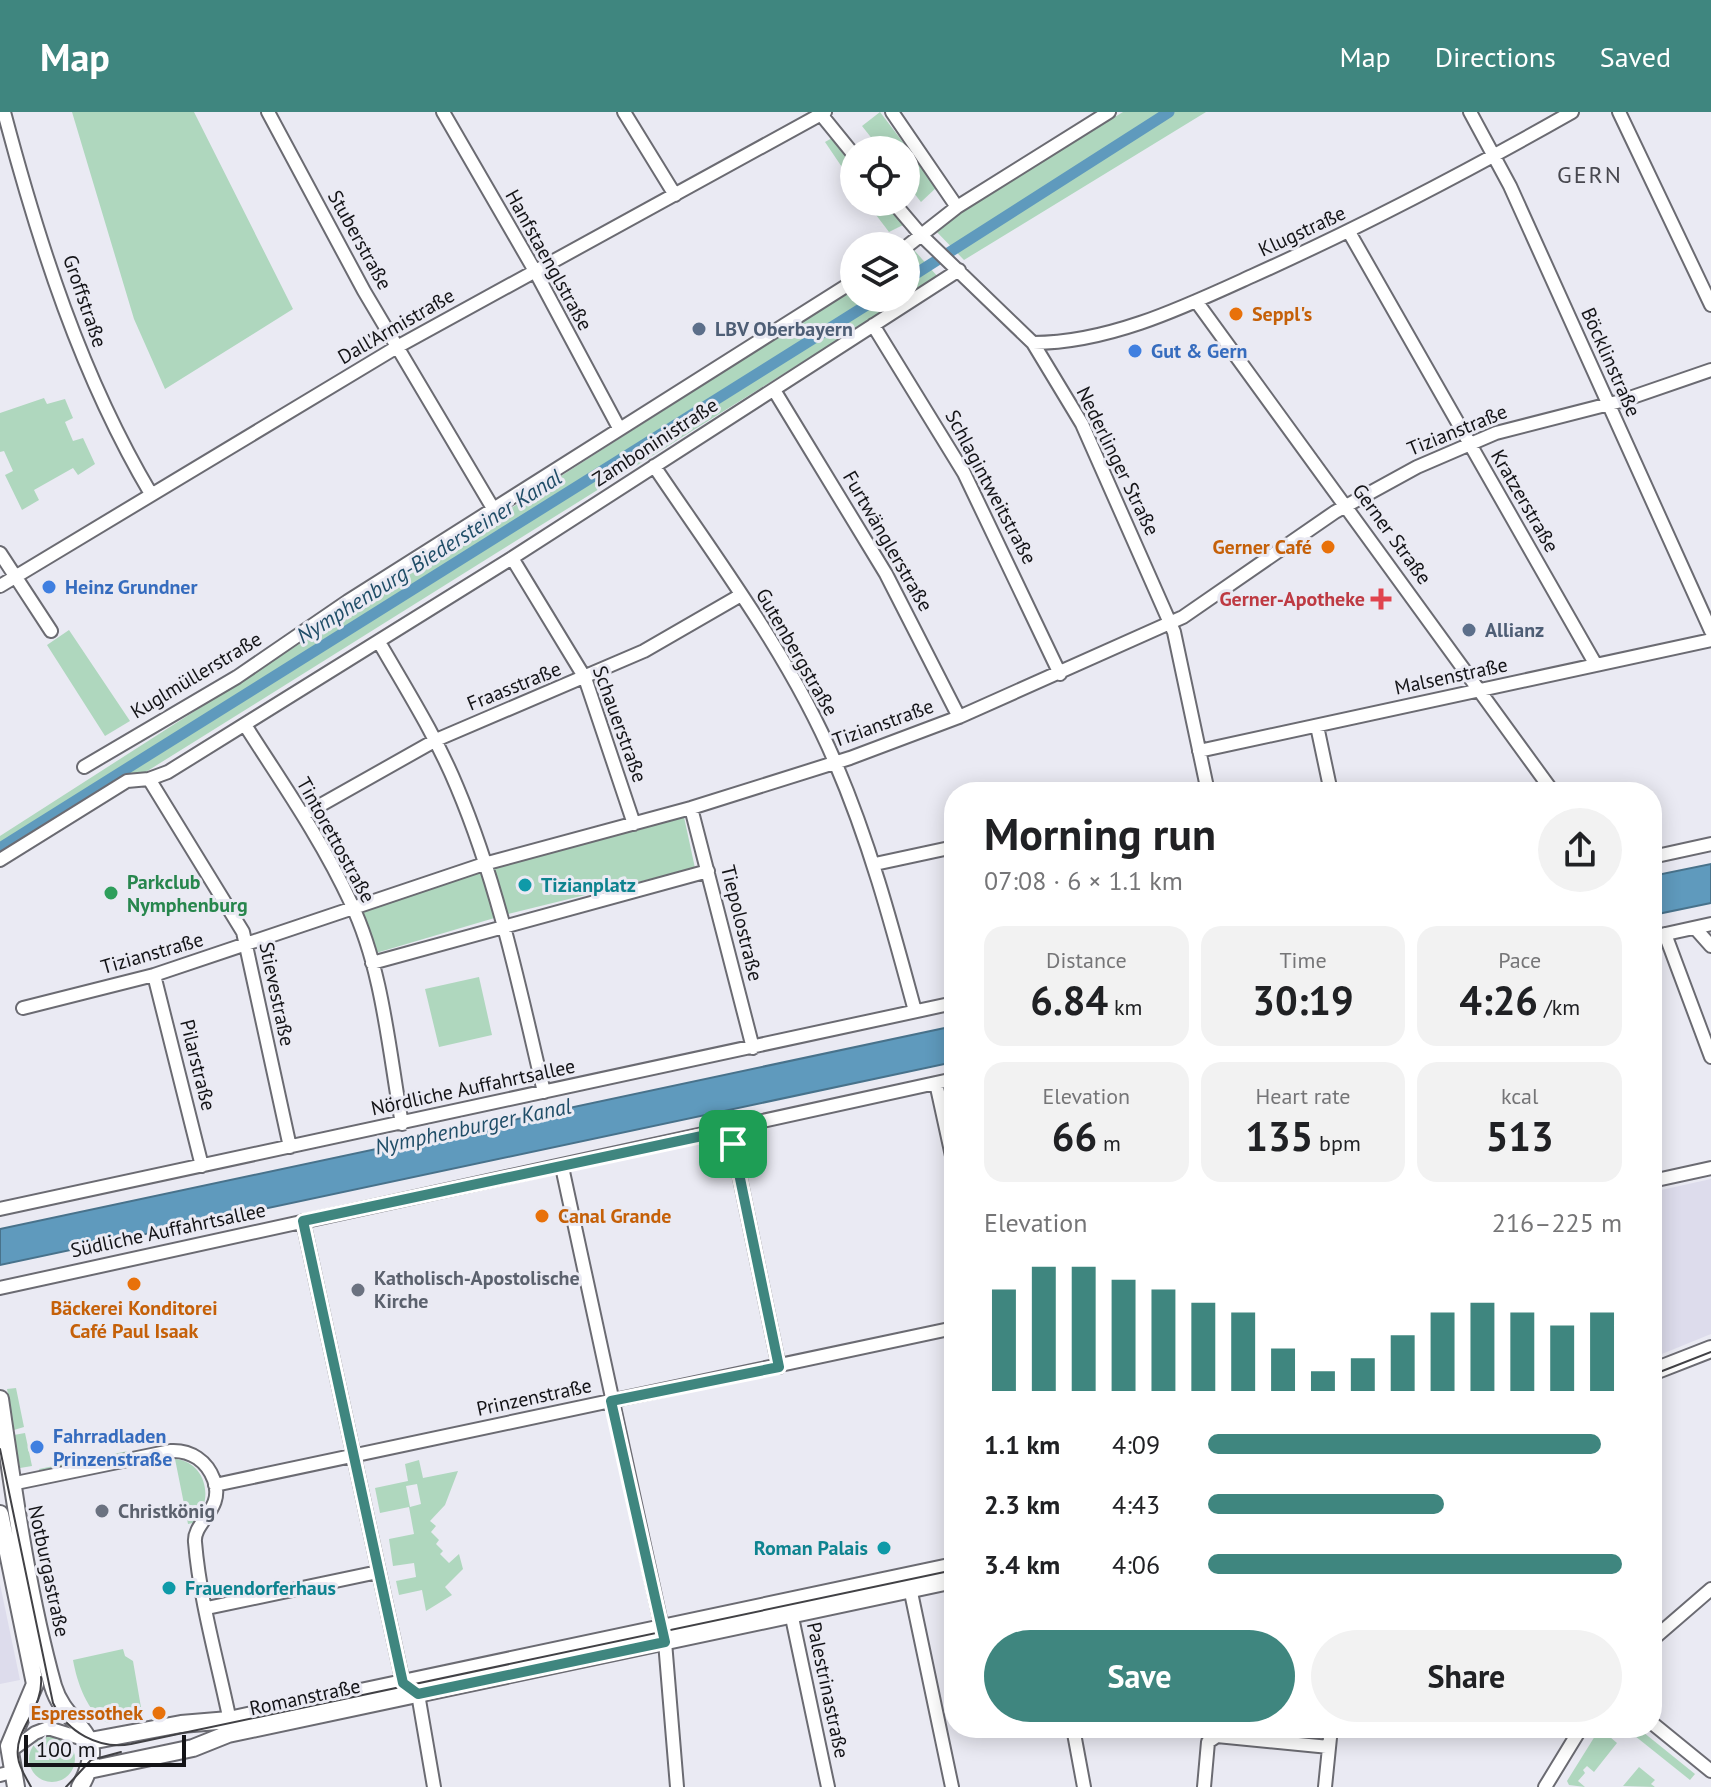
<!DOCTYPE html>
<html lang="en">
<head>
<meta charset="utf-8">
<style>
	:root { --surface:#fff; --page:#f2f2f2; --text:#202124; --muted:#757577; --accent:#3f867f }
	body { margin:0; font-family:"PT Sans",sans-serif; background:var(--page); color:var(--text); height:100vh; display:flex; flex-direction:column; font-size:30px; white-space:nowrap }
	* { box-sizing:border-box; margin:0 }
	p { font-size:26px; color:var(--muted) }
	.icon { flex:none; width:44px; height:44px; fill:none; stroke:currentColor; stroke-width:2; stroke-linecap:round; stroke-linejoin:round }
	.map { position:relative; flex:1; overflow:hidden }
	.sheet { position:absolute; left:944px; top:670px; width:718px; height:956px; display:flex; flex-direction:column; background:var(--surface); border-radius:32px; box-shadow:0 4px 20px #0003 }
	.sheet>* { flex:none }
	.tools { position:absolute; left:840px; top:24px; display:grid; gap:16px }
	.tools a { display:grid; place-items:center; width:80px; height:80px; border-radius:50%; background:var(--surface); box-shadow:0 4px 20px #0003; font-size:40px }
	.scale { position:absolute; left:24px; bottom:20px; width:162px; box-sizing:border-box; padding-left:8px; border:4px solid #141417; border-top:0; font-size:22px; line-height:28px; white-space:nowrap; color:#141417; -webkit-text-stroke:6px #eaeaf3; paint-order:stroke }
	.pin { position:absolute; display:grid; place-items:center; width:68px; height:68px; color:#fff; margin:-34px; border-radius:16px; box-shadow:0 4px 12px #0006 }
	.round { display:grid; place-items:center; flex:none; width:84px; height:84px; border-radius:42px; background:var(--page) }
	.overview { display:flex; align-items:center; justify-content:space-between; height:136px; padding:0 40px }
	h1 { font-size:44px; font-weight:600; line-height:60px }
	.stats { display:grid; grid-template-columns:repeat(3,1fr); gap:12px; height:136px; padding:8px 40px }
	.stats div { display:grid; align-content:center; border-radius:20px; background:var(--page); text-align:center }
	.stats b { font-size:40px; font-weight:600 }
	.stats small { font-size:22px; font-weight:400 }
	.stats p { font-size:22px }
	.chart { height:224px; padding:16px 40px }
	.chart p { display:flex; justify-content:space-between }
	.chart svg { width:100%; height:144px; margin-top:8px; stroke:var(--accent); stroke-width:6 }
	.button { display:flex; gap:16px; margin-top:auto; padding:16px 40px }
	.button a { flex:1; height:92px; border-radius:48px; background:var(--accent); color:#fff; font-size:32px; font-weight:600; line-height:92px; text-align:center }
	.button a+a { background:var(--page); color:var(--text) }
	ul { padding:0 40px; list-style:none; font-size:26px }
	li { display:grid; grid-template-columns:128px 96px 1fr; align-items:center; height:60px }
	li i { height:20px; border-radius:10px; background:var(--accent) }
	header { display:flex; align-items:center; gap:48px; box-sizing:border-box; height:112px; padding:0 40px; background:var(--accent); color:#fff }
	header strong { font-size:38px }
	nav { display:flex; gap:44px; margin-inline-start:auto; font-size:28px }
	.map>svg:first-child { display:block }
	.built { fill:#dddcec }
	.green { fill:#afd7be; fill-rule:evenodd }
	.water { fill:#5f9abd; stroke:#48728b; stroke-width:2 }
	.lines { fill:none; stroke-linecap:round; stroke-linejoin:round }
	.canal { stroke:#5f9abd; stroke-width:11 }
	.minor-casing { stroke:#6b6b72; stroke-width:16 }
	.major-casing { stroke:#6b6b72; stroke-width:20 }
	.minor { stroke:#fff; stroke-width:12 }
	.major { stroke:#fff; stroke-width:16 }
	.tram { stroke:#414145; stroke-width:2 }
	.route-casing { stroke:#fff; stroke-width:16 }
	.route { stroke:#3f867f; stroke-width:10 }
	.food-dot { fill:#e8710a; stroke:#eaeaf3; stroke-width:3 }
	.service-dot { fill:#5c6f8a; stroke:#eaeaf3; stroke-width:3 }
	.shop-dot { fill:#3f7fe0; stroke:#eaeaf3; stroke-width:3 }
	.health-dot { fill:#e0444e; stroke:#eaeaf3; stroke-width:3 }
	.culture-dot { fill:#0f9aa8; stroke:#eaeaf3; stroke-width:3 }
	.leisure-dot { fill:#2e9e5b; stroke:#eaeaf3; stroke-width:3 }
	.worship-dot { fill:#6b7280; stroke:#eaeaf3; stroke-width:3 }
	.labels { text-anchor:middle; stroke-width:6; stroke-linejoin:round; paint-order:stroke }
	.street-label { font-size:20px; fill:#141417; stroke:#eaeaf3 }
	.food-label { font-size:20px; font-weight:bold; fill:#c56008; stroke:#eaeaf3; text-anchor:start }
	.service-label { font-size:20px; font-weight:bold; fill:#4e5e75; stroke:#eaeaf3; text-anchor:start }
	.shop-label { font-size:20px; font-weight:bold; fill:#366cbe; stroke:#eaeaf3; text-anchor:start }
	.health-label { font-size:20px; font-weight:bold; fill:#be3a42; stroke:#eaeaf3; text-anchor:end }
	.leisure-label { font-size:20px; font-weight:bold; fill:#27864d; stroke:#eaeaf3; text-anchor:start }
	.culture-label { font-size:20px; font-weight:bold; fill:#0d838f; stroke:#eaeaf3; text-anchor:start }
	.worship-label { font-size:20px; font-weight:bold; fill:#5b616d; stroke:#eaeaf3; text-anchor:start }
	.water-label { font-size:22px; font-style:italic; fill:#1f4d67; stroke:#eaeaf3 }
	.quarter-label { font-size:24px; letter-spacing:2px; fill:#48484f; stroke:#eaeaf3 }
</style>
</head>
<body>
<header>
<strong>Map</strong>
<nav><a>Map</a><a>Directions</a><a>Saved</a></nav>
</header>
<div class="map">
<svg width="1711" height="1675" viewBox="0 0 1711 1675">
	<rect width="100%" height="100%" fill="#eaeaf3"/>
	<!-- built -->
	<path class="built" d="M1711,1067V1222L1652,1246V1080Z
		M0,1472L20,1568L0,1572Z"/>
	<!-- green -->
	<path class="green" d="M72,0H194L293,197L165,277L134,207Z
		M880,0L937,75L921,90L906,71V38H881L862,14Z
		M1123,0H1206L964,148L932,115Z
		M832,26L854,53V73L825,30Z
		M878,90H884L903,113L889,120L870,95Z
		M914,138L938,165L906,185V143Z
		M854,176V186H905L0,751V724Z
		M44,286L47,292L65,287L73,306L65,310L73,329L83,326L95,352L78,363L73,356L34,378L39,388L22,398L5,363L13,359L4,339L0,340V301Z
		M69,518L130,609L105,624L47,533Z
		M684,705L695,756L508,802L376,841L360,800L493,756Z
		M479,865L492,923L439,935L425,877Z
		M16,1276L24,1315L14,1318L7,1277Z
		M25,1321L32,1354L20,1356L14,1323Z
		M128,1339V1342L40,1360L39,1357Z
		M175,1347C207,1350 215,1390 193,1411L188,1412Z
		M419,1348L423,1366L458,1359L445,1393L430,1409L436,1414L431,1420L439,1428L436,1432L443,1439L440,1442L449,1451L459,1442L463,1457L445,1475L452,1483L426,1499L422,1478L399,1483L396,1469L416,1465L414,1451L393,1454L389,1427L414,1422L409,1395L380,1401L375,1376L408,1369L405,1352ZM417,1372L421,1392L410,1395L406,1374Z
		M123,1537L125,1544L133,1549L143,1607L108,1611C87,1601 77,1570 73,1548Z
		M1600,1616H1621L1610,1625L1617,1631L1594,1660L1587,1654L1583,1658L1585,1661L1578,1669L1585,1675L1569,1673L1567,1669Z
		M1625,1616H1638L1695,1662L1690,1668Z
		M29 1647a23 23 0 1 1 46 0a23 23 0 1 1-46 0Z
		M1639,1655L1655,1668L1651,1672L1655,1675L1623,1674Z"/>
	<!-- water -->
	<path class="water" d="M1711,752V791L1658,802L1652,808V764Z
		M954,914V950L0,1153V1117Z"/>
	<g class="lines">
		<!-- canal -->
		<path class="canal" d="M906,168L1169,0
			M0,736L878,186"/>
		<defs>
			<path id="minor" d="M4,0C39,132 81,264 151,382
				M268,0L364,179L494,398
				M443,0L535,159L619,316
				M624,0L675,83
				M819,0L854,43
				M892,0L957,95
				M1470,0L1510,74L1711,519
				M1619,0L1711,193
				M893,90L921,123L1033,231L1082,312L1174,520L1208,680
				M1349,120L1596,553
				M906,135L957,95L1109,0
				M1196,189L1553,680
				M873,213L964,361L1060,562
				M1033,231C1109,231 1184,195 1252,164C1361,115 1468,59 1572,0
				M774,278L886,462L959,605
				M654,354C718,449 790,544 835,650C870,731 892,814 915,899
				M0,441L51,519
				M512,446L585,566L634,712
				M0,474L397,235L825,0
				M379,530C406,577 436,624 457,675C498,772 520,878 544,980
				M245,613C282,671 322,728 351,791C383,858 389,940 402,1012
				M1317,614L1331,680
				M1199,639L1711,528
				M84,655L237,565L348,489L854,169
				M149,667L243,820L290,1035
				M691,696L753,936
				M303,703L436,628L644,539L741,483
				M1652,745L1711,732
				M0,748L127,669L149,667L168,660L512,446L959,158
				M875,752L954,735
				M1695,816L1711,834
				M1665,822L1711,945
				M1652,825L1711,812
				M372,851L708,759
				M154,863L202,1054
				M23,896L154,863L484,752L691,696L850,646L959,605L1183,505L1335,400L1417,355L1496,321L1621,289L1711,258
				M936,971L954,1053
				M730,1018L779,1255
				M562,1055L665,1530L677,1675
				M1652,1069L1711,1056
				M0,1097L954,891
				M303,1109L403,1571L418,1582L434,1675
				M0,1176L954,967
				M11,1372L171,1339C191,1338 207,1349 214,1368C225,1397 193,1410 195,1430C200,1491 219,1554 231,1614
				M215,1373L954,1216
				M909,1471L952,1675
				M207,1496L378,1460
				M790,1496L828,1675
				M1652,1528L1711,1477
				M1652,1611L1711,1659
				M1073,1616L1084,1675
				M9,1640L35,1621L48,1616L90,1629
				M0,1663L12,1660
				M1204,1675L1208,1630L1217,1624L1329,1635
				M1325,1675L1331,1616
				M1545,1675L1581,1616"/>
			<path id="major" d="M1652,1260L1711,1237
				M0,1287C14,1383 27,1480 53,1574C66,1618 112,1618 80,1675
				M0,1402L35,1572L9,1634L16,1675
				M90,1629L181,1612L229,1608L954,1454
				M89,1658L193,1636L228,1622L954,1468"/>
		</defs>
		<!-- minor casing -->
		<use href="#minor" class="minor-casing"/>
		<!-- major casing -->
		<use href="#major" class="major-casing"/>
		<!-- minor -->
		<use href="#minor" class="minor"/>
		<!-- major -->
		<use href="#major" class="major"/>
		<!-- tram -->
		<path class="tram" d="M1652,1263L1711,1240
			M0,1337L53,1591C67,1620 99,1638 131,1632L954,1458
			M31,1675C26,1665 19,1656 18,1645C14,1616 44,1598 41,1565
			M66,1675L91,1648L121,1640"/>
	</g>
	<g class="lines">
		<defs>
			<path id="route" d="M730,1018L779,1255L611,1289L665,1530L418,1582L403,1571L401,1562L303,1109Z"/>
		</defs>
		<!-- route casing -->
		<use href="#route" class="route-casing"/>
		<!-- route -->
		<use href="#route" class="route"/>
	</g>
	<!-- markers -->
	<g class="food-dot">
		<circle cx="1236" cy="202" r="8"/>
		<circle cx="1328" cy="435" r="8"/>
		<circle cx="542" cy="1104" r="8"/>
		<circle cx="134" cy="1172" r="8"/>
		<circle cx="159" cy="1601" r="8"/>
	</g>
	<g class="service-dot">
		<circle cx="699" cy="217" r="8"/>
		<circle cx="1469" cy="518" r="8"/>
	</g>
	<g class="shop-dot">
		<circle cx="1135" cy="239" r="8"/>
		<circle cx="49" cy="475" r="8"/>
		<circle cx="37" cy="1335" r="8"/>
	</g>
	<path class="health-dot" d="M1377 475h8v8h8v8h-8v8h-8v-8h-8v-8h8z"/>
	<g class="culture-dot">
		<circle cx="525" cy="773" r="8"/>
		<circle cx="884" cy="1436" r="8"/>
		<circle cx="169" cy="1476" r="8"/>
	</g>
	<circle class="leisure-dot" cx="111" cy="781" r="8"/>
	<g class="worship-dot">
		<circle cx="358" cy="1178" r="8"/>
		<circle cx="102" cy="1399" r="8"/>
	</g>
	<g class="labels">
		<!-- street labels -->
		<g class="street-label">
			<text transform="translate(1302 119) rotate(-25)" y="7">Klugstraße</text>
			<text transform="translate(360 128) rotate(61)" y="7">Stuberstraße</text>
			<text transform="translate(549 148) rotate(61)" y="7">Hanfstaenglstraße</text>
			<text transform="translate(85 189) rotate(71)" y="7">Groffstraße</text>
			<text transform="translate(396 214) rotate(-30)" y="7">Dall'Armistraße</text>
			<text transform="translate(1611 250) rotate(66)" y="7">Böcklinstraße</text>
			<text transform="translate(1457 318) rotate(-22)" y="7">Tizianstraße</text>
			<text transform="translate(655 330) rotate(-33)" y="7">Zamboninistraße</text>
			<text transform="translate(1118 349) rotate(64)" y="7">Nederlinger Straße</text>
			<text transform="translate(991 375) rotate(62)" y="7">Schlagintweitstraße</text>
			<text transform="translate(1525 389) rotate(60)" y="7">Kratzerstraße</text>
			<text transform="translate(1392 422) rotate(54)" y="7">Gerner Straße</text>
			<text transform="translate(888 429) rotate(60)" y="7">Furtwänglerstraße</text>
			<text transform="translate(797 540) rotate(60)" y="7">Gutenbergstraße</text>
			<text transform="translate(196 563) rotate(-31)" y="7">Kuglmüllerstraße</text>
			<text transform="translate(1451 564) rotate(-12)" y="7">Malsenstraße</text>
			<text transform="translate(514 574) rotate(-22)" y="7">Fraasstraße</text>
			<text transform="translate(883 611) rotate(-20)" y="7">Tizianstraße</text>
			<text transform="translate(620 612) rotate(70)" y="7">Schauerstraße</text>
			<text transform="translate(336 728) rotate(61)" y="7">Tintorettostraße</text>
			<text transform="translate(742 811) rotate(76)" y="7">Tiepolostraße</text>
			<text transform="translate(152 841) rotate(-16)" y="7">Tizianstraße</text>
			<text transform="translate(277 882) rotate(78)" y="7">Stievestraße</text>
			<text transform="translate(198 953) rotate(76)" y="7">Pilarstraße</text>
			<text transform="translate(473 975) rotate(-12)" y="7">Nördliche Auffahrtsallee</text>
			<text transform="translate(168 1118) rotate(-12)" y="7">Südliche Auffahrtsallee</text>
			<text transform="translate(534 1285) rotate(-12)" y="7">Prinzenstraße</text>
			<text transform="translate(49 1459) rotate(78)" y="7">Notburgastraße</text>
			<text transform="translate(828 1578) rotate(78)" y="7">Palestrinastraße</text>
			<text transform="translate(305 1585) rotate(-12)" y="7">Romanstraße</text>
		</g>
		<!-- food labels -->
		<g class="food-label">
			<text x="1252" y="209">Seppl's</text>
			<text x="1312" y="442" text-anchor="end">Gerner Café</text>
			<text x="558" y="1111">Canal Grande</text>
			<text x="134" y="1203" text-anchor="middle">Bäckerei Konditorei<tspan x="134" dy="23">Café Paul Isaak</tspan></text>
			<text x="143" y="1608" text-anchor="end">Espressothek</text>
		</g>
		<!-- service labels -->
		<g class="service-label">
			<text x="715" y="224">LBV Oberbayern</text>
			<text x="1485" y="525">Allianz</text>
		</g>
		<!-- shop labels -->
		<g class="shop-label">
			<text x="1151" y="246">Gut &amp; Gern</text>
			<text x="65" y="482">Heinz Grundner</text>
			<text x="53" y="1331">Fahrradladen<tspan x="53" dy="23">Prinzenstraße</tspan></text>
		</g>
		<!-- health labels -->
		<g class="health-label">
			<text x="1365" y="494">Gerner-Apotheke</text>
		</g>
		<!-- leisure labels -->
		<g class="leisure-label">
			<text x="127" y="777">Parkclub<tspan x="127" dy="23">Nymphenburg</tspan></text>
		</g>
		<!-- culture labels -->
		<g class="culture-label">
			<text x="541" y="780">Tizianplatz</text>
			<text x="868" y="1443" text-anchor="end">Roman Palais</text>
			<text x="185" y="1483">Frauendorferhaus</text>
		</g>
		<!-- worship labels -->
		<g class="worship-label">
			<text x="374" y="1173">Katholisch-Apostolische<tspan x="374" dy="23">Kirche</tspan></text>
			<text x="118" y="1406">Christkönig</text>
		</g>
		<!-- water labels -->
		<g class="water-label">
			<text transform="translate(429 444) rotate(-32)" y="8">Nymphenburg-Biedersteiner Kanal</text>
			<text transform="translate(473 1014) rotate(-12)" y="8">Nymphenburger Kanal</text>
		</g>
		<!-- quarter labels -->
		<g class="quarter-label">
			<text x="1590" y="71">GERN</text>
		</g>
	</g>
</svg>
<div class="tools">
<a><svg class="icon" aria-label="locate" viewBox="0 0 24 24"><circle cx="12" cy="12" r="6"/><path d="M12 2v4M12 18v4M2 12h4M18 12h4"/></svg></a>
<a><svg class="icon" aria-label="layers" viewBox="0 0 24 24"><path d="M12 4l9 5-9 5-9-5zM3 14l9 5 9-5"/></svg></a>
</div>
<div class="scale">100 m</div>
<div class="pin" style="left:733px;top:1032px;background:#1e9e55"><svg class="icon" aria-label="arrive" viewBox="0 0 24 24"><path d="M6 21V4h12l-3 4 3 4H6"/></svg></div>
<section class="sheet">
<div class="overview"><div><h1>Morning run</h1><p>07:08 · 6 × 1.1 km</p></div><a class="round"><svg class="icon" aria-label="share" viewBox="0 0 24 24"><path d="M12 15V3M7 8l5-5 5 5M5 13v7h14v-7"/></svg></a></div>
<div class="stats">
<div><p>Distance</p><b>6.84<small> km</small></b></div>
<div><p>Time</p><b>30:19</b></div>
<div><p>Pace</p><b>4:26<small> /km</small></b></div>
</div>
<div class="stats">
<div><p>Elevation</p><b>66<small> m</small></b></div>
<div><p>Heart rate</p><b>135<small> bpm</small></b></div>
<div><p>kcal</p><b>513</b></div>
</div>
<div class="chart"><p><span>Elevation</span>216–225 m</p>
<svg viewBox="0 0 160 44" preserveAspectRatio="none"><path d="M5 44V13M15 44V6M25 44V6M35 44V10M45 44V13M55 44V17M65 44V20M75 44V31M85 44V38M95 44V34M105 44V27M115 44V20M125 44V17M135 44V20M145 44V24M155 44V20"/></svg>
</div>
<ul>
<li><b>1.1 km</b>4:09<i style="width:95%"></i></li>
<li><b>2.3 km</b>4:43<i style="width:57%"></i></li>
<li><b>3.4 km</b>4:06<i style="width:100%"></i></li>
</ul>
<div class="button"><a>Save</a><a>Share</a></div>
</section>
</div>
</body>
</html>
